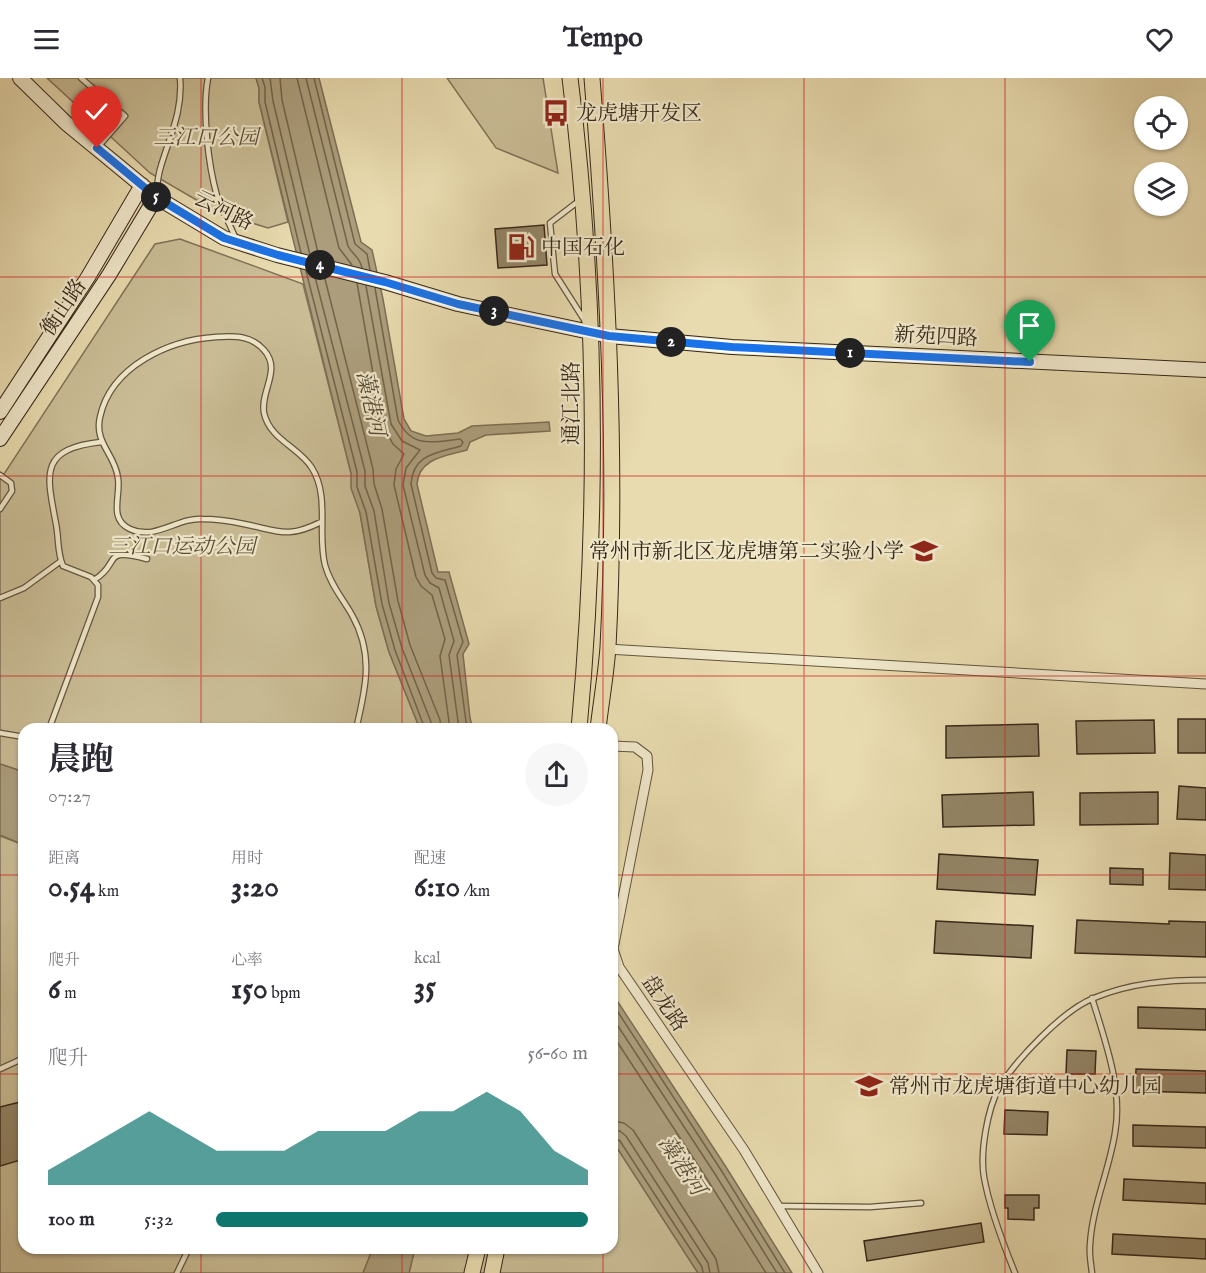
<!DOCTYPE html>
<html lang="zh">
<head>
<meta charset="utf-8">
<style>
	:root { --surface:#fff; --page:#f7f7f7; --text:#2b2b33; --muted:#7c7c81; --accent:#0f766e }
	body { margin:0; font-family:"IM FELL English","Noto Serif SC",serif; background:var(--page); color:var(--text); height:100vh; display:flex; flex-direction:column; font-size:22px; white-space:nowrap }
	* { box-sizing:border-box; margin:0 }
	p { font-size:20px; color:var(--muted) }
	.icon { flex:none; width:33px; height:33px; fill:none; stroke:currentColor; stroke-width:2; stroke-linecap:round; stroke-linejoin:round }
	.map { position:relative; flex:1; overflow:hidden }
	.sheet { position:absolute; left:18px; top:645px; width:600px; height:531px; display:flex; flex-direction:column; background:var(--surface); border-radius:18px; box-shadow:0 2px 4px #0004 }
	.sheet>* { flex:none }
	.fabs { position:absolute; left:1134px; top:18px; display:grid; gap:12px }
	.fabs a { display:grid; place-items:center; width:54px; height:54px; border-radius:50%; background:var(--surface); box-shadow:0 2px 4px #0004; font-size:30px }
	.pin { position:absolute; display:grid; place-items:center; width:51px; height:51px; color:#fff; margin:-62px -26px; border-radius:50% 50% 50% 0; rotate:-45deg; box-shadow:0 0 6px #0007 }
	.pin .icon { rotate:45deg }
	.km { position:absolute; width:30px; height:30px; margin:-15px; border-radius:50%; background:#222; color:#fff; font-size:16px; line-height:30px; text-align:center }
	.round { display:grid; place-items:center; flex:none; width:63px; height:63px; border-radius:32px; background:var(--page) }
	.summary { display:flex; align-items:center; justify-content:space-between; height:102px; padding:0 30px }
	h1 { font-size:33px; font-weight:700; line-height:45px }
	.stats { display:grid; grid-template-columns:repeat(3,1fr); gap:9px; height:102px; padding:6px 30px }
	.stats div { display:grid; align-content:center }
	.stats b { font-size:30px; font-weight:700 }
	.stats small { font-size:16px; font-weight:400 }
	.stats p { font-size:16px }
	.chart { height:168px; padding:12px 30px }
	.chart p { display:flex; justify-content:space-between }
	.chart svg { width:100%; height:108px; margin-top:6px; fill:var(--accent); opacity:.7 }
	ul { padding:0 30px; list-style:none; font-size:20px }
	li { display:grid; grid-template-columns:96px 72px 1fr; align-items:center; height:45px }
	li i { height:15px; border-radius:8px; background:var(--accent) }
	header { display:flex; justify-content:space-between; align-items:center; height:78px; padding:0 30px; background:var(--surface); font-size:27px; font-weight:700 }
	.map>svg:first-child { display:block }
	.green { fill:#cabd96; stroke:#807258; stroke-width:1.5 }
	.water { fill:#ac9e7c; stroke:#7d6f54; stroke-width:1.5 }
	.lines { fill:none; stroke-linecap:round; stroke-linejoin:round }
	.shore { stroke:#72634a; stroke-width:1.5 }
	.building { fill:#938567; stroke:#372819; stroke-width:1.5 }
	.lane-casing { stroke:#63553e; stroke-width:7 }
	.street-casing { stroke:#63553e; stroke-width:11 }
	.secondary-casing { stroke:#372819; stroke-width:16 }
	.primary-casing { stroke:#372819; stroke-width:17 }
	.lane { stroke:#f0e8cb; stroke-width:4.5 }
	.street { stroke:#f0e8cb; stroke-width:9 }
	.secondary { stroke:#f0e8cb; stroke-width:14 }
	.primary { stroke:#e8dbaf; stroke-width:15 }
	.route-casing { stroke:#fff; stroke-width:12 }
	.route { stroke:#1a73e8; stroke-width:8 }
	.grid { fill:none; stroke:#d62828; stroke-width:1.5; stroke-opacity:0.55 }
	.labels { text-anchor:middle; stroke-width:4.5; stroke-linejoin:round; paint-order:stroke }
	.poi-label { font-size:21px; fill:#372819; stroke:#f0e8cb; text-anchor:start }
	.park-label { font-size:21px; font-style:italic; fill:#5c4d38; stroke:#f0e8cb }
	.street-label { font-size:21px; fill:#372819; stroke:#f0e8cb }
	.water-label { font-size:22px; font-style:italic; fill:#5a4b37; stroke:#f0e8cb }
</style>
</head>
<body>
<header><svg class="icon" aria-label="menu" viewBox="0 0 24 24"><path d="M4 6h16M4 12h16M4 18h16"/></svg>Tempo<svg class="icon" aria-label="heart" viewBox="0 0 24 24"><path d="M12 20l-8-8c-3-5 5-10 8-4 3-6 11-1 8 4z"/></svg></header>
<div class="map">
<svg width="1206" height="1195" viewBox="0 0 1206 1195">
	<rect width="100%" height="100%" fill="#e8dbaf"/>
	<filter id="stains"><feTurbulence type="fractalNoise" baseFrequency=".00333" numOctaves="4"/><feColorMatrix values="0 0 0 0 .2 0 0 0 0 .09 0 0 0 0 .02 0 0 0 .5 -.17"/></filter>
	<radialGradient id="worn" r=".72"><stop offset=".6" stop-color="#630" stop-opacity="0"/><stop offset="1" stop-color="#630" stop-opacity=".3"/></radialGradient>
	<!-- green -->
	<path class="green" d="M47,0H256L259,10V24L288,144L268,150L217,134L150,95Z
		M447,0H543L558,95L496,70Z
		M180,161L303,206L351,395L360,435L376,528L389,574L420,651H24V694L0,686V402L155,166Z
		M0,758L24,767V1170H373L363,1195H0Z
		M612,1062L698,1195H409L415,1170H612Z"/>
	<!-- water -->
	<path class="water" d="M256,0H319L361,164L372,172L383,221L404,341L411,353L426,358L458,355L472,348L549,344L550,353L486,357L470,364L467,372C446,378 419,380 417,406L438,494H449L469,566L463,576L470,640L473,651H420L389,574L376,528L360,435L351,410V395L259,24V10Z
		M0,686L24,694V767L0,757Z
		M612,915L726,1089L792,1195H698L612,1062Z
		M373,1170H415L409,1195H363Z"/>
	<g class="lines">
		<!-- shore -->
		<path class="shore" d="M262,0L265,9V24L301,175
			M270,0L273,23L310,177
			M280,0L282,22L319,179
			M297,0L339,170L352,187
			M306,0L348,168C353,178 359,177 362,190
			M314,0L355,166L367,176L370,192
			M306,193L357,394V409L366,434L382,526L395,572L425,651
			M314,195L365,393V408L374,433L389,525L402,570L431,644L432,651
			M324,197L373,391L374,406L382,431L398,523L410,567L440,642L441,651
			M357,205L382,346L393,366L404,376L396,391L394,407L416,499L421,508L432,517L445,561L440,578L450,651
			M366,208L391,346L402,363L420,372L406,390L403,407L425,497L430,505L439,510L454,563L449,577L459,651
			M375,210L398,342C412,371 433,364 460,361L463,364L461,368C437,375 413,376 411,406L432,495L436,500L445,502L463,564L457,577L467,651
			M612,925L721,1092L785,1195
			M612,939L715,1096L777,1195
			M612,956L707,1101L766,1195
			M612,1043L624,1045L633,1052L716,1181L719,1195
			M612,1052L620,1053L626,1058L708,1185L710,1195
			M612,1059L620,1063L702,1189L703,1195"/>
	</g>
	<!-- building -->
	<path class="building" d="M544,147L547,187L498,190L495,151Z
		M1178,641H1206V675H1178Z
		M1154,642L1155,675L1077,676L1076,643Z
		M1038,646L1039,678L946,680V648Z
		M1179,708L1206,710V742L1177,741Z
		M1033,714L1034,747L943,749L942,717Z
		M1158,714V746L1080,747V715Z
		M1170,775L1206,777V812L1169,811Z
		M939,776L1038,782L1035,817L937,811Z
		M1110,790L1143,791V807L1110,806Z
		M1077,842L1169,846V843L1206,844V879L1075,875Z
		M936,843L1033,848L1031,880L934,875Z
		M1138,929L1206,931V952L1138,950Z
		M1067,972L1096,973L1095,996H1066Z
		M1136,991L1206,993V1015L1135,1013Z
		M24,1023V1081L0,1088V1029Z
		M1005,1032L1048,1034L1047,1057L1004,1056Z
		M1133,1047L1206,1049V1070L1133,1068Z
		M1124,1101L1206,1105V1126L1123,1122Z
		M1005,1117H1039V1130H1034V1142L1008,1141V1130H1005Z
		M981,1145L984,1164L867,1183L864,1163Z
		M1113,1156L1206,1161V1181L1112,1176Z"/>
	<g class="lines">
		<defs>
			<path id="lane" d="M81,0L125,38L98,69
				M208,0C202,32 208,86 217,118C222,132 230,147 236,161
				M156,117C157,107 158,97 161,88C170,58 183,32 180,0
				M580,122L550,145L555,196L585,243
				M0,397L11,405L12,413L0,431
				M321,444C287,461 279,453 244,446C230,443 217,441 202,441C178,439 155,463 130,451C108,441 121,418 118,400C115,376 94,365 100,339C111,288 169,262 216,259C234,258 251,257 264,272C282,292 260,313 264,335C270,362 299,369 312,390C330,419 317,456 325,487C330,506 343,521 352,537C374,576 366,610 356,651
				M94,502C122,485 100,469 147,481
				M0,520L24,510L61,483
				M49,651L98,519V507L91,499L63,488C57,474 59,461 56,446C47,397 38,371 101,364
				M0,655L24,659
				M0,991L24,980
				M778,1128L870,1129L921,1125
				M177,1195L189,1170
				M1015,1195C1004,1168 989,1128 984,1099C980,1075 987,1032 999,1010C1016,982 1063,932 1094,920C1130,905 1167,902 1206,902
				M1092,1195C1091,1186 1089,1176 1090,1167C1092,1129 1109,1093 1115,1055C1123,1010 1105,963 1092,920"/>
			<path id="street" d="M607,571L1206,606
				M612,668L635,669L647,678L648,692L613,871L619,889L744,1072L818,1195"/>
			<path id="secondary" d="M20,0L66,45L156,119L224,160L277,177L385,204L458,226L609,258L732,269L1206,292
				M0,334L88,199L142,107
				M0,361L109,197L156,119"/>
			<path id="primary" d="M570,0C597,216 599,435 579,651
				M592,0C607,190 618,379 608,569C606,597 601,624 598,651
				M472,1195L478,1170
				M492,1195L497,1170"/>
		</defs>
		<!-- lane casing -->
		<use href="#lane" class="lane-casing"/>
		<!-- street casing -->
		<use href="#street" class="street-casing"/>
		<!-- secondary casing -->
		<use href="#secondary" class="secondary-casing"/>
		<!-- primary casing -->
		<use href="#primary" class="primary-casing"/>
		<!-- lane -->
		<use href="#lane" class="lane"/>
		<!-- street -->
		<use href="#street" class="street"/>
		<!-- secondary -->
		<use href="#secondary" class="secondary"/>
		<!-- primary -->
		<use href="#primary" class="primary"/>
	</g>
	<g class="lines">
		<defs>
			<path id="route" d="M97,70L156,119L224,160L278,177L385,204L458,226L609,258L732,269L1030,284"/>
		</defs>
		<!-- route casing -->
		<use href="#route" class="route-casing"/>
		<!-- route -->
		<use href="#route" class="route"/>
	</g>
	<!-- grid -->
	<path class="grid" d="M201,0V651M402,0V651M603,0V651M804,0V1195M1005,0V1195M0,199H1206M0,398H1206M0,598H1206M0,797H24M612,797H1206M0,996H24M612,996H1206M201,1170V1195M402,1170V1195M603,1170V1195"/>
	<!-- icons -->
	<defs>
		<symbol id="bus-bare" viewBox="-9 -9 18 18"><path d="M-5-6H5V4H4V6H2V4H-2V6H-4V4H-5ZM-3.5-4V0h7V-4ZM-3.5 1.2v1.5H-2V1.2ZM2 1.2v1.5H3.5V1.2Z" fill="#8f2418" stroke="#f0e8cb" stroke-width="2.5" paint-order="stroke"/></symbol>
		<symbol id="fuel-bare" viewBox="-9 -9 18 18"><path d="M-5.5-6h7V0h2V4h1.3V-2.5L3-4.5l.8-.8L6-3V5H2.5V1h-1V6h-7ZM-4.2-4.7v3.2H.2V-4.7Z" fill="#8f2418" stroke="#f0e8cb" stroke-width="2.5" paint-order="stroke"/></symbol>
		<symbol id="school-bare" viewBox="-9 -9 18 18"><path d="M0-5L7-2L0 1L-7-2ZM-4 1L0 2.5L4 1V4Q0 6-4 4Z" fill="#8f2418" stroke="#f0e8cb" stroke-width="2.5" paint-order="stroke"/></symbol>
	</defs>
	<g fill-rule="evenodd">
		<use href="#bus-bare" x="537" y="16" width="38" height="38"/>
		<use href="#fuel-bare" x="502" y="150" width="38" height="38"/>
		<use href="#school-bare" x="905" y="454" width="38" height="38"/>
		<use href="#school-bare" x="850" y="989" width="38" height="38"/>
	</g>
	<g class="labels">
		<!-- poi labels -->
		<g class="poi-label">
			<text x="576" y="42">龙虎塘开发区</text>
			<text x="541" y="176">中国石化</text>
			<text x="904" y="480" text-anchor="end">常州市新北区龙虎塘第二实验小学</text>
			<text x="889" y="1015">常州市龙虎塘街道中心幼儿园</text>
		</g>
		<!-- park labels -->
		<g class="park-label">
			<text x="206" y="66">三江口公园</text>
			<text x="182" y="475">三江口运动公园</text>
		</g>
		<!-- street labels -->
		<g class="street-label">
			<text transform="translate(224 132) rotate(26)" y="7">云河路</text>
			<text transform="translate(63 229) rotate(-56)" y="7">衡山路</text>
			<text transform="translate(936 258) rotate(3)" y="7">新苑四路</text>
			<text transform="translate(571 325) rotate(-90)" y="7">通江北路</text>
			<text transform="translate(665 925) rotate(56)" y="7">盘龙路</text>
		</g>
		<!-- water labels -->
		<g class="water-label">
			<text transform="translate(372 325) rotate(78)" y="8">藻港河</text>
			<text transform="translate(683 1087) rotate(57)" y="8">藻港河</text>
		</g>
	</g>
	<rect width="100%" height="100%" filter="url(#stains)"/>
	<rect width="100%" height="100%" fill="url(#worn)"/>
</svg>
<div class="fabs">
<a><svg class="icon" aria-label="locate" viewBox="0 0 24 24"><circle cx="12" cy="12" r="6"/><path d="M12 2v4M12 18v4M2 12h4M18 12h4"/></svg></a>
<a><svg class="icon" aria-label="layers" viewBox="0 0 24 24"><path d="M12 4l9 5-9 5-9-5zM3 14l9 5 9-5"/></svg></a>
</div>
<div class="pin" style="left:1030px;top:284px;background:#1e9e55"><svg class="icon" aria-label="arrive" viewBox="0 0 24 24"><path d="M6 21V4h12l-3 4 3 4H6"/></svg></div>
<div class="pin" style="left:97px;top:70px;background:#d93025"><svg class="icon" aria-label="check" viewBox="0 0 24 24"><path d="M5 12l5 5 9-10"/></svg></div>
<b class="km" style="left:850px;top:275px">1</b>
<b class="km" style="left:671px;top:264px">2</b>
<b class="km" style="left:494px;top:233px">3</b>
<b class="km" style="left:320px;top:187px">4</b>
<b class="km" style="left:156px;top:119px">5</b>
<section class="sheet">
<div class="summary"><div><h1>晨跑</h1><p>07:27</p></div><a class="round"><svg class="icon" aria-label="share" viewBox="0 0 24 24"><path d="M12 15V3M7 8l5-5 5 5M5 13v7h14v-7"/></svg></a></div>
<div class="stats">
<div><p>距离</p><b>0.54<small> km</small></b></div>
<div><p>用时</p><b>3:20</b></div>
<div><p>配速</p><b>6:10<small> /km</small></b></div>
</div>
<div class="stats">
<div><p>爬升</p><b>6<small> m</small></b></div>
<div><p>心率</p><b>150<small> bpm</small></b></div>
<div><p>kcal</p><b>35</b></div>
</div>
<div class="chart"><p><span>爬升</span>56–60 m</p>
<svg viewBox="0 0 160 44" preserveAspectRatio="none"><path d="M0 44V38L10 30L20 22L30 14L40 22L50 30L60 30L70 30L80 22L90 22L100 22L110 14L120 14L130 6L140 14L150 30L160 38V44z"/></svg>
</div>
<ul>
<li><b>100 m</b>5:32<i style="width:100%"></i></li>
</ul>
</section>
</div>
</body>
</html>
